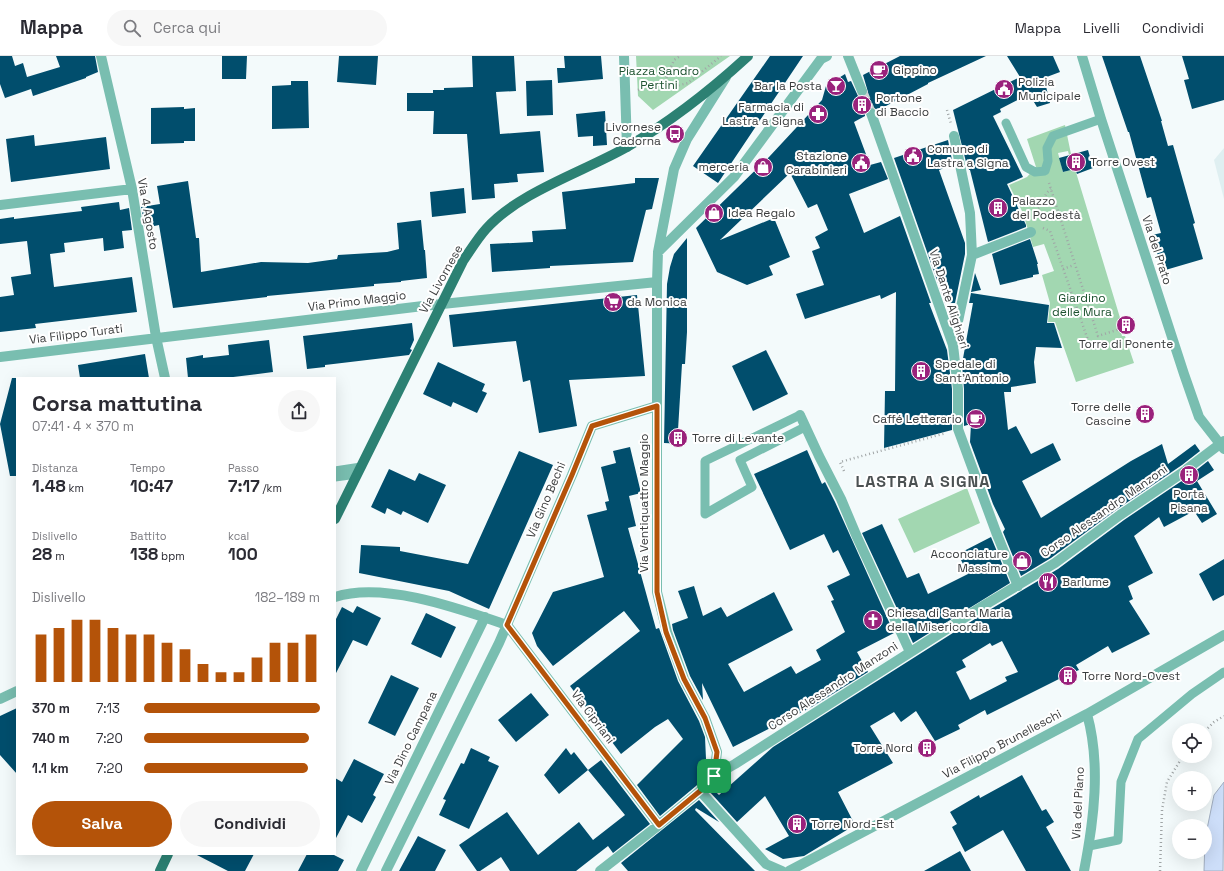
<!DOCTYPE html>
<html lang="it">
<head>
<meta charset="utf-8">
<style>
	:root { --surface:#fff; --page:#f7f7f7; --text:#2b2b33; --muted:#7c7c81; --line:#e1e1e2; --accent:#b45309 }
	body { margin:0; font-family:"Space Grotesk",sans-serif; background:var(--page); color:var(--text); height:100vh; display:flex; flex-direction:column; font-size:15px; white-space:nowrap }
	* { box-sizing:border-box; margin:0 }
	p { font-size:13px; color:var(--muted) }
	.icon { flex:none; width:22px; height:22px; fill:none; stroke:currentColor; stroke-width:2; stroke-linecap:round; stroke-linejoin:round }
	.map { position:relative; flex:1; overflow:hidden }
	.side { position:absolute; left:16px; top:321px; width:320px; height:478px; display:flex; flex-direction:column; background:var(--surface); border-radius:0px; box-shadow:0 4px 16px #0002 }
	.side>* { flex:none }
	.fabs { position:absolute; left:1172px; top:667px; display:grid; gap:8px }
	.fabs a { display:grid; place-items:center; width:40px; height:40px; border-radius:50%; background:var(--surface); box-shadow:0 4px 16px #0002; font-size:20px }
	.pin { position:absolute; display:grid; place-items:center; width:34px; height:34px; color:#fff; margin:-17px; border-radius:8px; box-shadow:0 2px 6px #0006 }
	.round { display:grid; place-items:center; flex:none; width:42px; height:42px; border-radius:21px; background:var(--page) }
	.headline { display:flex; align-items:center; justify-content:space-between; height:68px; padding:0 16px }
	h1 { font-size:22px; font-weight:600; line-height:30px }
	.stats { display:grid; grid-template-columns:repeat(3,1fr); gap:6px; height:68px; padding:4px 16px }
	.stats div { display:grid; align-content:center }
	.stats b { font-size:17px; font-weight:600 }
	.stats small { font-size:11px; font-weight:400 }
	.stats p { font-size:11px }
	.chart { height:112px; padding:8px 16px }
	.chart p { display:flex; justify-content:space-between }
	.chart svg { width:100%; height:72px; margin-top:4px; stroke:var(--accent); stroke-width:6 }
	.cta { display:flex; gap:8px; margin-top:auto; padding:8px 16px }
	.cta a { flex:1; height:46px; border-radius:24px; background:var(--accent); color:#fff; font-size:16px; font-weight:600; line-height:46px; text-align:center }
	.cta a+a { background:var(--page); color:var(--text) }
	ul { padding:0 16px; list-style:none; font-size:13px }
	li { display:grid; grid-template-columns:64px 48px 1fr; align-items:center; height:30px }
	li i { height:10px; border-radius:5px; background:var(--accent) }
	header { display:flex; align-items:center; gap:24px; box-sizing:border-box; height:56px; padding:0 20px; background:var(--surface); border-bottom:1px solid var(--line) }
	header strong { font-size:19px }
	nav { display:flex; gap:22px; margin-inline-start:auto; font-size:14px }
	.search { width:280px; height:36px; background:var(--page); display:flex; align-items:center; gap:10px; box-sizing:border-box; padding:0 14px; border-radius:22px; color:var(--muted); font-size:15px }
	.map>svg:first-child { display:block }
	.built { fill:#dfeff1 }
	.green { fill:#a2d7b1 }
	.water { fill:#cddef9; stroke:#a1aec1 }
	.building { fill:#014e6d; fill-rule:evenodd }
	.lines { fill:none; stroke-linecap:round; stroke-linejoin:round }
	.minor-tunnel { stroke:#ced4d5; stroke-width:10; stroke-dasharray:10 5; stroke-linecap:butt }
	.path { stroke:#a0a5a6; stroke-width:2.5; stroke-dasharray:1 3; stroke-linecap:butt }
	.service { stroke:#79beb0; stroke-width:9 }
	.pedestrian { stroke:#79beb0; stroke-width:10 }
	.minor { stroke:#79beb0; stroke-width:10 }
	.primary { stroke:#2c8173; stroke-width:10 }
	.route-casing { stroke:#fff; stroke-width:8 }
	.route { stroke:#b45309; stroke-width:5 }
	.labels { text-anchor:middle; stroke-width:4; stroke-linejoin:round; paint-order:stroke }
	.poi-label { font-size:12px; fill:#3b3d3e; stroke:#fff; text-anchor:start }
	.park-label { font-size:12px; fill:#1e5331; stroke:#fff }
	.street-label { font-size:12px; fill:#3b3d3e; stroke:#fff }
	.district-label { font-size:16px; font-weight:bold; letter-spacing:1px; fill:#4c5253; stroke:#fff }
</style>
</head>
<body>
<header>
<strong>Mappa</strong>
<div class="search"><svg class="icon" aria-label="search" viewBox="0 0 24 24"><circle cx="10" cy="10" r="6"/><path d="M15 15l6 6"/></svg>Cerca qui</div>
<nav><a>Mappa</a><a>Livelli</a><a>Condividi</a></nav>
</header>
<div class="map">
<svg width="1224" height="815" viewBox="0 0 1224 815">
	<rect width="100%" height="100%" fill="#f3fafb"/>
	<!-- built -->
	<path class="built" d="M1224,92V143L1214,104Z"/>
	<!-- green -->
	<path class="green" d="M636,0H730L653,54L638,40Z
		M1065,69L1071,98L1069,99L1068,95L1058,97L1063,116L1075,113L1121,265L1118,266L1122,280H1125L1134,307L1076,326L1055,266H1048L1050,247L1042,219L1054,215L1044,188L1033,191L1023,157L1009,129L1027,121L1036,111L1027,83Z
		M967,432L980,467L914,497L898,463Z"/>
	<!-- water -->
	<path class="water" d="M1224,726L1223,815H1204L1205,783L1214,739Z"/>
	<!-- building -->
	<path class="building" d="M0,0H12L15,10L23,7L27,21L60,11L56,0H95L98,16L86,21V22L33,40L31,33L5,42L0,28Z
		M222,0H247L246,23H222Z
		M339,0H378L376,29L337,26Z
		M472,0H514L516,35L496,36L500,78L540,75L544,116L517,118L518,126L494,128L495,142L472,144L467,78H433L434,55H407V37H433V34H444V32L473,31Z
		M564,0H601L603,23L558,27L557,12H565Z
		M770,0H803L718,127L693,110Z
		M900,0H986L928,27V28L884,51L877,54L873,51H868L865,55V60L854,66L870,109L881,106L888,123L849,138L864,177L900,160L931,247H929L947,294L952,333V374L884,392L885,335H895L896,236L881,243L880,239L805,263L796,238L824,229L812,195L820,192L815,181L828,174L817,148L808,152L790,117L720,184L774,162L790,201L769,210L773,219L747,229L717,216L696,172L769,101L822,44L826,30L845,18L848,26L851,25L858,40L861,41H865L868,36L863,19Z
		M1007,0H1053L1060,16L1044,22L1050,47L1037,51L1029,38L1000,53L1001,56L993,60L1023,121L1007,128L1026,169V171L988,186L970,114H969L967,105L966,106L953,54L1020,21Z
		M1102,0H1140L1162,65H1161L1168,90L1173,89L1195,167L1193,168L1203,203L1162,215L1152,179L1161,177L1151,141L1147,142L1129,76H1128Z
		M1182,0H1224V44L1192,53L1184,24L1189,23Z
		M552,24L553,59L527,60L526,25Z
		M291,25H308L309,72L272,73V30L291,29Z
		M184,51V53L195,52V85H184V87L151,88V52Z
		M605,55L607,89L593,90V80L578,81L576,58Z
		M34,79L35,90L106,81L110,113L11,126L6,83Z
		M948,84L953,109L939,114L965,187V198L955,247H945L894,102Z
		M1088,94L1093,112L1077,118L1075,113L1063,116L1059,102Z
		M635,122H659L652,153L646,154L633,206L550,210V212L492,216L490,188L533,186L532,175L566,173L562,136L635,127Z
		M188,125L196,182H199L201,216L261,206L308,207L337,203L338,199L387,196L399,193L397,167L421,164L424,194H425L427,222L401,225V226L374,228V230L267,240V241L173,252L159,169L145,172L141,151L160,148L157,130Z
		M464,132L466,157L432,161L430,136Z
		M119,146L120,154L129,152L132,174L122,175L124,192L104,195L103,182L64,187L65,196L50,198L54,231L132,221L137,256L35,268L36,272L0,276V241L14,239L11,221L31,218L27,185L0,188V163L14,161V163L82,155L81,151Z
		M687,182V276L685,308H682L678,374L685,375V388L664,387L667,228L670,211L674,198Z
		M1030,183L1038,208H1037L1039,218L1033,219V221L1000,229L992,198Z
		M975,217L981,234L971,236Z
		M971,237L1049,249L1047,267H1054L1062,292L1036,291L1034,306L1036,327L1011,331V336H1004L1008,374L1016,370L1031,398L1053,387L1061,404L1022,425L1041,462L1131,405L1162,388L1168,408L1195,388L1200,395L1182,409L1116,454L1051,502L1021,520L1003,476L1005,473L993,448L970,386L971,368L964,370V333L962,308L973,247H969Z
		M637,239L645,320L569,324L577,370L539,377L530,324L523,326L516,285L453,291L449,259Z
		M412,267L414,284L410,293L412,294L409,299L325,309V311L307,313L303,280Z
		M269,284L273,316L225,322H188L186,302L203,299V302L229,299L228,289Z
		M766,294L788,338L753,355L732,310Z
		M145,298L149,322H80L78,309Z
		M438,306L485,328L482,335L487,337L477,357L453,346L451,351L423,338Z
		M12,322H17V420H10L0,368Z
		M630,391L641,437L629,440L636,470L628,472L656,573L659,572L678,625L699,665L705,681L706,703L702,721L703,723L696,730L660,760L637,729L683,683L668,663L655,671L621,698L570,630L640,575L624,555L553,610L537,590L532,577L553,536L604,521L587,459L607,454L605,446L609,445L601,411L616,407L613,395Z
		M807,394L822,428L825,426L835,446L894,577L857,596L868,616L810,652L733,691L702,627L703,644L690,620L673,574L672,568L688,562L678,535L694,530L703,560L721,551L727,561L774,536L793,574L728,608L744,636L791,610L796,618L821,604L816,594L845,576L831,545L834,544L827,530L850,519L838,494L833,497L824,478L790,494L754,418Z
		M519,395L553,409L489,553L449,535L359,517L361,489L400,491V495L468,508Z
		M1208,405L1214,414L1197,425L1217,458L1202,467L1194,455L1164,471L1159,461L1134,480L1153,517L1128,530L1133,543L1129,545L1150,578L1112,597L1108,590L1076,609L1079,614L1074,616L1077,622L1065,629L1061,622L987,659L985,654L958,669L960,673L935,685L916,655L901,666L894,656L870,670L893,707L838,736L855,769L804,800L783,803L765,793L789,780L765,740L737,766L709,735L712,732L719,739L773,691L986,556L1058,513L1124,464L1189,420ZM1002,585L1018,616L1005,621L1007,625L970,644L956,616L966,611L962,604L990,587L992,590Z
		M389,413L415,425L419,417L446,429L428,467L403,455L401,459L387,452L385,458L371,451Z
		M882,468L907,522L919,517L928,538L968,518L958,498L991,481L1010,527L913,587L862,477Z
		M1224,503V539L1213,545L1199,518Z
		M357,550L381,562L367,590L353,584L335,619V565L342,551L353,557Z
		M426,557L456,571L441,602L411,588Z
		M391,619L419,632L395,680L368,667Z
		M531,637L549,659L516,686L498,664Z
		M17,652V718L0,699V660Z
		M471,692L490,701L488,705L499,710L469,773L439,759L446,744L443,743L461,707L464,708Z
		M566,692L571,699L574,696L588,714L559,738L544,719Z
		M354,703L384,718L373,739L376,741L362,767L348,759L335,784V722L342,726Z
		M601,704L650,768L613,797L608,790L576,815H510L501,801L480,815H477L459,789L507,756L538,799L579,766L593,784L625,759L588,714Z
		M1022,719L1042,755L1046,753L1054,766L1046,771L1071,815H1026L1003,774L965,796L952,771L957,768L950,756L979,739L980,742Z
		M699,744L719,766L696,752L695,754L755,815H628L621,807Z
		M418,780L446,794L435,815H399Z
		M960,795L971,815H924Z
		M195,798H254L245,815H228Z
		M307,798H332L344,804L338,815H298Z"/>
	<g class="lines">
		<!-- minor-tunnel -->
		<path class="minor-tunnel" d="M862,35L871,57"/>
		<!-- path -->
		<path class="path" d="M665,25L672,31L688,27L721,0
			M638,34L665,25L674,4L680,0
			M947,54L951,68
			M1049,127L1098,280L1120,273
			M1034,163L1036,154L1044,148C1044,141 1045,138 1051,133
			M1043,172L1050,175L1088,284
			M1063,213L1074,209
			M844,415L840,406L946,377
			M1205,675L1214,666L1224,660
			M1160,815L1162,754L1167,726L1183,700"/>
		<!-- service -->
		<path class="service" d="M1006,67L1026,111L1035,116L1045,115L1048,105L1047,92L1053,80L1101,63
			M800,359L705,405V458L752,431L740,404L805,371
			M335,415L361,411
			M335,421L357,418
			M1089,790L1118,784L1121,726L1138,683L1192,638L1224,616"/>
		<!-- pedestrian -->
		<path class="pedestrian" d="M972,199L1031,176
			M156,281L165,322
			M953,289L972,199L970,157L954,80"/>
		<!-- minor -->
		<path class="minor" d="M101,0L132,133L156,281
			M624,0L627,91
			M848,0L862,35
			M1082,0L1101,63L1184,318L1199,361L1224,393
			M871,57L953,289L958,333V373L996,476L1018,530
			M0,149L132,133
			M658,196L734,121L821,3L827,0
			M0,301L423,250L657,226
			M800,359L819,400L841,443L857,481L910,596
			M1187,413L1224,385
			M335,541C384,525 460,553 507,569
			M507,569L659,769
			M0,643L17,635
			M714,720L735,708L983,550L1055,507L1120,459L1185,415
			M700,735L766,808L782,815
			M361,815L485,561
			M386,815L499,587L572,419L592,370L657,350
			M600,815L659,769L700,735L714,720L717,696L705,662L684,623L667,576L657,536V226L658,196L674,113L687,83L726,21
			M789,815L1087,658L1224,579
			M1084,815C1094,764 1101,708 1087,658"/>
		<!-- primary -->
		<path class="primary" d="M335,463L463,205C470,195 477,183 486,173C519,136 583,116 627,91C670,66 711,34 748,0
			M160,815L168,798"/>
	</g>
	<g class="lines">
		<defs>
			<path id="route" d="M657,350V536L666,576L684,623L705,662L717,696L714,720L700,735L659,769L507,569L572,419L592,370Z"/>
		</defs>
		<!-- route casing -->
		<use href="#route" class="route-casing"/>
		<!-- route -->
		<use href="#route" class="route"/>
	</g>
	<!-- icons -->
	<defs>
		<symbol id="cafe-disc" viewBox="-11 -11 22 22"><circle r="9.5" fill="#9a227c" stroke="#fff"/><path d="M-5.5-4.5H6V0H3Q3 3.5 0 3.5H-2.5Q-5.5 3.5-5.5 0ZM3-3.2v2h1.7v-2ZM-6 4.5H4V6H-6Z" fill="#fff"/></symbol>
		<symbol id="bar-disc" viewBox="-11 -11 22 22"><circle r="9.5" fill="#9a227c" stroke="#fff"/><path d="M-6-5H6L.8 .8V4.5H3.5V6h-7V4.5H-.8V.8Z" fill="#fff"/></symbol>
		<symbol id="civic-disc" viewBox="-11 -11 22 22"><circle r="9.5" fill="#9a227c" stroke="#fff"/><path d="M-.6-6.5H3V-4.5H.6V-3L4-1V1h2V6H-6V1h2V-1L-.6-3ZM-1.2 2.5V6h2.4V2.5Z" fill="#fff"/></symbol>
		<symbol id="building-disc" viewBox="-11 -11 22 22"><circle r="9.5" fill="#9a227c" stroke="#fff"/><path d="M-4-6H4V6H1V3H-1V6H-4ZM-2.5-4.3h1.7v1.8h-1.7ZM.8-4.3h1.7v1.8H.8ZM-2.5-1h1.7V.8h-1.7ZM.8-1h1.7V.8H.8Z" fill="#fff"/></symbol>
		<symbol id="pharmacy-disc" viewBox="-11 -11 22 22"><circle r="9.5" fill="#9a227c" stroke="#fff"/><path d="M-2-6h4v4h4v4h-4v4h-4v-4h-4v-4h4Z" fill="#fff"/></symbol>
		<symbol id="bus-disc" viewBox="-11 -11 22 22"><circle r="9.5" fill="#9a227c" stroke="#fff"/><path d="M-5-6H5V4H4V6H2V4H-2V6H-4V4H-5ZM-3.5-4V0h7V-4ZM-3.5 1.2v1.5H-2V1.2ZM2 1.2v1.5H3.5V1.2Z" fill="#fff"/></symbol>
		<symbol id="shop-disc" viewBox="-11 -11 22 22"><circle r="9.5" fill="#9a227c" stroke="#fff"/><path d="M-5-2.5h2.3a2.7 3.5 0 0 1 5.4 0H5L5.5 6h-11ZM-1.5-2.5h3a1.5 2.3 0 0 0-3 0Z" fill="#fff"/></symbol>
		<symbol id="supermarket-disc" viewBox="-11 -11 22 22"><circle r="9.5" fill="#9a227c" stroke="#fff"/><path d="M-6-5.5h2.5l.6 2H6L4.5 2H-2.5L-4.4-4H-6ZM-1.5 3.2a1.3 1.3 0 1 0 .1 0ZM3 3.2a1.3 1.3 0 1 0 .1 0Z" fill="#fff"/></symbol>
		<symbol id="restaurant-disc" viewBox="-11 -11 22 22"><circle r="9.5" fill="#9a227c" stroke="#fff"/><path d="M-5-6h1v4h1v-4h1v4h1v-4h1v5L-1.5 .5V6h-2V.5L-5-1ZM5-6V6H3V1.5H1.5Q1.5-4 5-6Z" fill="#fff"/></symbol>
		<symbol id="church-disc" viewBox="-11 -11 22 22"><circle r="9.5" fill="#9a227c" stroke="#fff"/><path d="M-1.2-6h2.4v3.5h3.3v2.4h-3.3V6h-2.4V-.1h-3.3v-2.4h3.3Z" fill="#fff"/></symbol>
	</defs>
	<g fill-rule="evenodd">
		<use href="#cafe-disc" x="868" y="3" width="22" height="22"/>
		<use href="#bar-disc" x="825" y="19" width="22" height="22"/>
		<use href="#civic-disc" x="993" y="22" width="22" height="22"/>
		<use href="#building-disc" x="851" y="38" width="22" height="22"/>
		<use href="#pharmacy-disc" x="807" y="47" width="22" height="22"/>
		<use href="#bus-disc" x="664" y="67" width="22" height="22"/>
		<use href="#civic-disc" x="902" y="89" width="22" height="22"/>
		<use href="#building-disc" x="1065" y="95" width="22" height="22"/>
		<use href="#civic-disc" x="850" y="96" width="22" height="22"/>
		<use href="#shop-disc" x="752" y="100" width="22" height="22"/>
		<use href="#building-disc" x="987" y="141" width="22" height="22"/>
		<use href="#shop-disc" x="703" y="146" width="22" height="22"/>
		<use href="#supermarket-disc" x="602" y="235" width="22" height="22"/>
		<use href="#building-disc" x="1115" y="258" width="22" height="22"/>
		<use href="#building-disc" x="910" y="304" width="22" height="22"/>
		<use href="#building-disc" x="1134" y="347" width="22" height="22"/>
		<use href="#cafe-disc" x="965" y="352" width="22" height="22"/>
		<use href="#building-disc" x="667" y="371" width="22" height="22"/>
		<use href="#building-disc" x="1178" y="408" width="22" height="22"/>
		<use href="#shop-disc" x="1011" y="494" width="22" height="22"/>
		<use href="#restaurant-disc" x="1037" y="515" width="22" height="22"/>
		<use href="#church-disc" x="862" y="553" width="22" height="22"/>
		<use href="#building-disc" x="1057" y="609" width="22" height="22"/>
		<use href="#building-disc" x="916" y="681" width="22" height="22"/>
		<use href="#building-disc" x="786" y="757" width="22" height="22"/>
	</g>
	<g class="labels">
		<!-- poi labels -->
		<g class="poi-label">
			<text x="893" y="18">Gippino</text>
			<text x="1018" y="30">Polizia<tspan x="1018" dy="14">Municipale</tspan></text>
			<text x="822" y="34" text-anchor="end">Bar la Posta</text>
			<text x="876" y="46">Portone<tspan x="876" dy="14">di Baccio</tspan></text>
			<text x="804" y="55" text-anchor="end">Farmacia di<tspan x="804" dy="14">Lastra a Signa</tspan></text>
			<text x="661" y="75" text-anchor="end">Livornese<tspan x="661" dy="14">Cadorna</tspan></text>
			<text x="927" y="97">Comune di<tspan x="927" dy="14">Lastra a Signa</tspan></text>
			<text x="847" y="104" text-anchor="end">Stazione<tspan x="847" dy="14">Carabinieri</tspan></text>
			<text x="1090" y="110">Torre Ovest</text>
			<text x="749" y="115" text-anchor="end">merceria</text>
			<text x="1012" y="149">Palazzo<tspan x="1012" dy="14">del Podestà</tspan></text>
			<text x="728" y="161">Idea Regalo</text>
			<text x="627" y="250">da Monica</text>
			<text x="1126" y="292" text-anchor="middle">Torre di Ponente</text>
			<text x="935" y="312">Spedale di<tspan x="935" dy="14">Sant'Antonio</tspan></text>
			<text x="1131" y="355" text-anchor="end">Torre delle<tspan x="1131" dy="14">Cascine</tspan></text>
			<text x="962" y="367" text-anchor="end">Caffé Letterario</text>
			<text x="692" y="386">Torre di Levante</text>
			<text x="1189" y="442" text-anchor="middle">Porta<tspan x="1189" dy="14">Pisana</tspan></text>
			<text x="1008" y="502" text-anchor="end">Acconciature<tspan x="1008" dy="14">Massimo</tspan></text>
			<text x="1062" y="530">Barlume</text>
			<text x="887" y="561">Chiesa di Santa Maria<tspan x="887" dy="14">della Misericordia</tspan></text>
			<text x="1082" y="624">Torre Nord-Ovest</text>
			<text x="913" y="696" text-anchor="end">Torre Nord</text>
			<text x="811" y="772">Torre Nord-Est</text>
		</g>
		<!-- park labels -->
		<g class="park-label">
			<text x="659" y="19">Piazza Sandro<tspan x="659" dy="14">Pertini</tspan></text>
			<text x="1082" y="246">Giardino<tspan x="1082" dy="14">delle Mura</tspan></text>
		</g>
		<!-- street labels -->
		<g class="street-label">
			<text transform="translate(148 158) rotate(80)" y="4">Via 4 Agosto</text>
			<text transform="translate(1157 194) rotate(72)" y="4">Via del Prato</text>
			<text transform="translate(441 223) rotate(-61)" y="4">Via Livornese</text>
			<text transform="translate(949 243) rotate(72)" y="4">Via Dante Alighieri</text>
			<text transform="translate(357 245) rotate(-7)" y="4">Via Primo Maggio</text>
			<text transform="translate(76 278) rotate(-7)" y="4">Via Filippo Turati</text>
			<text transform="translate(546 444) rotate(-67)" y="4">Via Gino Bechi</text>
			<text transform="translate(644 447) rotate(-90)" y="4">Via Ventiquattro Maggio</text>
			<text transform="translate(1104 455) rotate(-35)" y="4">Corso Alessandro Manzoni</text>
			<text transform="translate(833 630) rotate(-33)" y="4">Corso Alessandro Manzoni</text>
			<text transform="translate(593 661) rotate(53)" y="4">Via Cipriani</text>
			<text transform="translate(411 682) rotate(-64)" y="4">Via Dino Campana</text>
			<text transform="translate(1002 688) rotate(-28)" y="4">Via Filippo Brunelleschi</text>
			<text transform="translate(1078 747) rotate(-87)" y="4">Via del Piano</text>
		</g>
		<!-- district labels -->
		<g class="district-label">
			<text x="923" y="431">LASTRA A SIGNA</text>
		</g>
	</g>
</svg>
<div class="fabs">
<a><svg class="icon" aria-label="locate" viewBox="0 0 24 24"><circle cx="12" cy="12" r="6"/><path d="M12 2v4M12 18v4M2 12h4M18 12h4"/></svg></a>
<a>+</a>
<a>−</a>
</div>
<div class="pin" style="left:714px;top:720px;background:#1e9e55"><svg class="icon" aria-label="arrive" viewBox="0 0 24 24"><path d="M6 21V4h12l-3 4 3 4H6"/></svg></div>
<section class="side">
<div class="headline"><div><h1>Corsa mattutina</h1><p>07:41 · 4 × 370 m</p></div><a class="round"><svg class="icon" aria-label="share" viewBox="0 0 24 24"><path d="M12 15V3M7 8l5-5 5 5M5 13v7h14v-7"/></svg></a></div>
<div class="stats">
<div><p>Distanza</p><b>1.48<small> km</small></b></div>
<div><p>Tempo</p><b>10:47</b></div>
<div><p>Passo</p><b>7:17<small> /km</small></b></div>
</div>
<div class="stats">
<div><p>Dislivello</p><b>28<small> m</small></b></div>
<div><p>Battito</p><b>138<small> bpm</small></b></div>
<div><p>kcal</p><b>100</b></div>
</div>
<div class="chart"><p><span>Dislivello</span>182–189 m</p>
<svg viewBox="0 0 160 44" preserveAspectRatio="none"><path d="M5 44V15M15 44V11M25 44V6M35 44V6M45 44V11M55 44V15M65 44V15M75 44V20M85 44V24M95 44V33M105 44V38M115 44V38M125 44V29M135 44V20M145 44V20M155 44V15"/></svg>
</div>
<ul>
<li><b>370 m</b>7:13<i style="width:100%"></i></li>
<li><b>740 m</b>7:20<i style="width:94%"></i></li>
<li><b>1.1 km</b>7:20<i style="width:93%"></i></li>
</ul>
<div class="cta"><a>Salva</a><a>Condividi</a></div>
</section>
</div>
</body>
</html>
